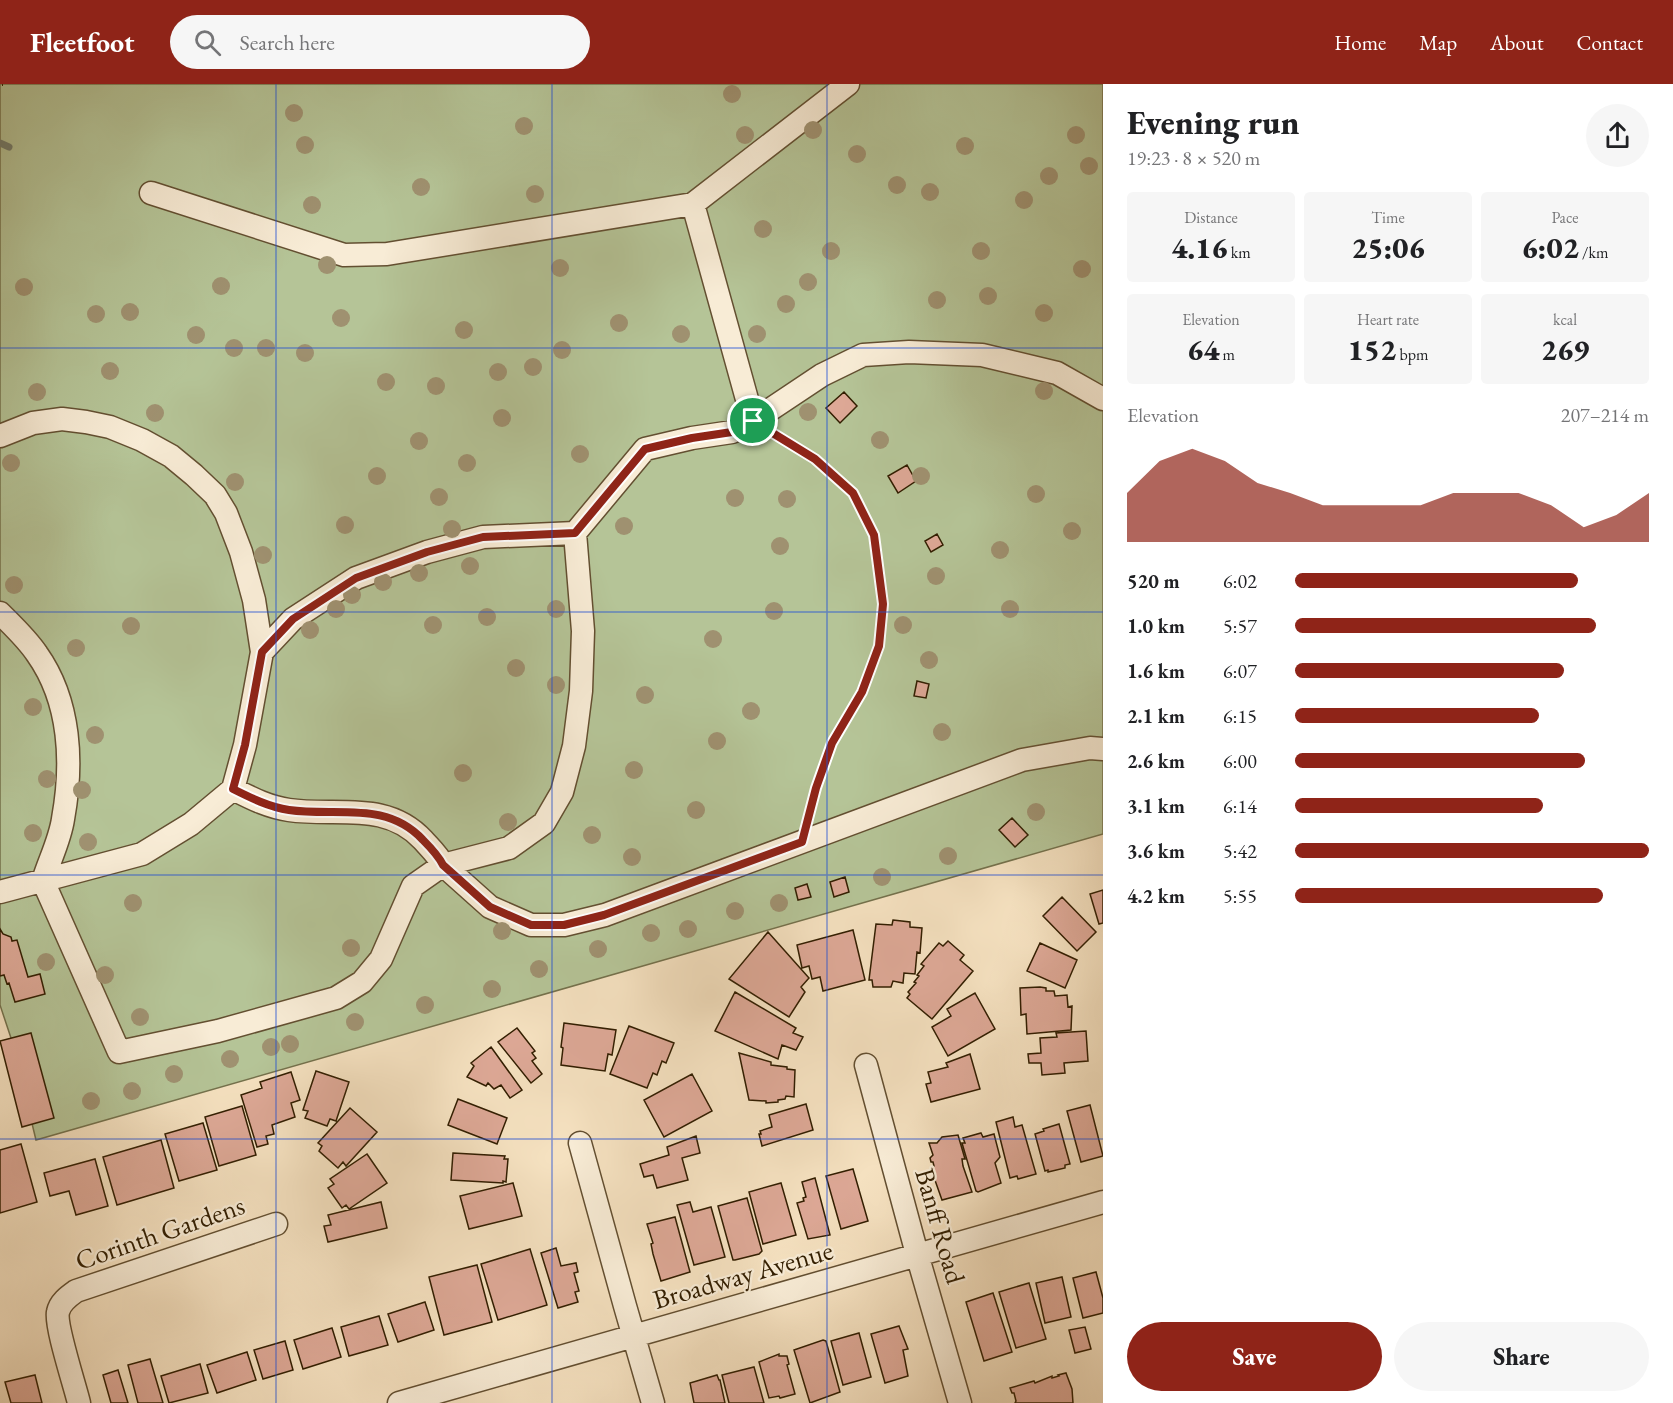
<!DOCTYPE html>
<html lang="en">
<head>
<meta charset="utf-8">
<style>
	:root { --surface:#fff; --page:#f6f6f6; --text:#202124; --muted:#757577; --accent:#8f2418 }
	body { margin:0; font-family:"EB Garamond",serif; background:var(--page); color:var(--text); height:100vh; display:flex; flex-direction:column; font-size:22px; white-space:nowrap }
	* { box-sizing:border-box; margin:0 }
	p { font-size:20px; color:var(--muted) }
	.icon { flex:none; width:33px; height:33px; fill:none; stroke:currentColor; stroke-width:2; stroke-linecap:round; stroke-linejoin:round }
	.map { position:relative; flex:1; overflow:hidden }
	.details { display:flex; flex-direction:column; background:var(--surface); width:570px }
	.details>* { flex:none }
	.pin { position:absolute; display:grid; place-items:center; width:51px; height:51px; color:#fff; margin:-26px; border:3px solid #fff; border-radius:50%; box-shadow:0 2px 6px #0007 }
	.round { display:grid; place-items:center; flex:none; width:63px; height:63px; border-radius:32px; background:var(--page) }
	.overview { display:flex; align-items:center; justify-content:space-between; height:102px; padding:0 24px }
	h1 { font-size:33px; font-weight:800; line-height:45px }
	.metrics { display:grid; grid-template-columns:repeat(3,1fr); gap:9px; height:102px; padding:6px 24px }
	.metrics div { display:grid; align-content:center; border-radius:6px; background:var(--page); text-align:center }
	.metrics b { font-size:30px; font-weight:800 }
	.metrics small { font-size:16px; font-weight:400 }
	.metrics p { font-size:16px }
	.chart { height:168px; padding:12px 24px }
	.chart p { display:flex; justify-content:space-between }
	.chart svg { width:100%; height:108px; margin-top:6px; fill:var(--accent); opacity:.7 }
	.cta { display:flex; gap:12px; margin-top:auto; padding:12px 24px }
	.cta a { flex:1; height:69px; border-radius:36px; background:var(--accent); color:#fff; font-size:24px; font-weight:800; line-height:69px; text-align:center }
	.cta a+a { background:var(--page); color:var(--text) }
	ul { padding:0 24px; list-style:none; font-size:20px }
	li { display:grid; grid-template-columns:96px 72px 1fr; align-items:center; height:45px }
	li i { height:15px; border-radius:8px; background:var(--accent) }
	header { display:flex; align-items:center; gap:36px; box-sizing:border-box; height:84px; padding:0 30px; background:var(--accent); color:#fff }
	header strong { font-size:28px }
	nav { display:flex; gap:33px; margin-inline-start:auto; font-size:21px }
	.search { width:420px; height:54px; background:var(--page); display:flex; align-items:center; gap:15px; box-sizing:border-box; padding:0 21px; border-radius:33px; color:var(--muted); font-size:22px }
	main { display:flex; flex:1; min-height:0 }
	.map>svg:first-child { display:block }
	.green { fill:#b5c497; stroke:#74714c; stroke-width:1.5 }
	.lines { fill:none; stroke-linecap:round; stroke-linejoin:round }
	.stream { stroke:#727d6e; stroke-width:7 }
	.building { fill:#dda896; stroke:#321e01; stroke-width:1.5 }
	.minor-casing { stroke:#634f31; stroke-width:25 }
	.path { stroke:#321e01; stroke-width:4; stroke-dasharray:1.5 3; stroke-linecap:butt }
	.minor { stroke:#f8ecd6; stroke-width:22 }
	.tree { fill:#9f9170 }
	.route-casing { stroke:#fff; stroke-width:12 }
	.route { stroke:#8f2418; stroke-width:8 }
	.grid { fill:none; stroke:#1d4ed8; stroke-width:1.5; stroke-opacity:0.55 }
	.labels { text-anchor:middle; stroke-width:4.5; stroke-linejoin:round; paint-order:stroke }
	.street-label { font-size:27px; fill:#321e01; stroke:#f8ecd6 }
</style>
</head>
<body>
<header>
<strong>Fleetfoot</strong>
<div class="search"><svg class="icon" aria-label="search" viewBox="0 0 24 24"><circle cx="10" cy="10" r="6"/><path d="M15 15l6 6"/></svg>Search here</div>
<nav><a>Home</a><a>Map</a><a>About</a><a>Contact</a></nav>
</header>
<main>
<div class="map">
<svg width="1103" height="1319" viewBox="0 0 1103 1319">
	<rect width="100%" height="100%" fill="#f5e1c0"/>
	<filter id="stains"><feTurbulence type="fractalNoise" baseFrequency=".00333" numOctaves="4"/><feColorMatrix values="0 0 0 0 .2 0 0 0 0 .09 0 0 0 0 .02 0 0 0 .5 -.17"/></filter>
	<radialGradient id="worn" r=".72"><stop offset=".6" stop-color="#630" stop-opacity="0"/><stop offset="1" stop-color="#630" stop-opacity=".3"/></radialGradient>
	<!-- green -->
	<path class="green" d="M0,0H1103V750L36,1056L12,957L0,921Z"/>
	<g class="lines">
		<!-- stream -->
		<path class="stream" d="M0,59L9,63"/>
	</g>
	<!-- building -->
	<path class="building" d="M844,308L857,322L840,339L826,324Z
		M907,381L916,397L898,409L888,392Z
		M937,450L943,461L931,468L925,457Z
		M917,597L929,600L926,614L914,612Z
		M1012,734L1028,751L1015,763L999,746Z
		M845,793L849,808L834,813L830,798Z
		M807,800L811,813L798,816L795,804Z
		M1103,806V839L1099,840L1090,810Z
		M1062,813L1096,848L1077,867L1043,832Z
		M893,836L910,838V843L922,844L920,869L917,868L915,890L904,889L903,899L893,897L891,903H873L872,896H869L876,840L892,841Z
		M0,845L3,850L11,853L12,857L17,856L28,893L40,890L45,910L15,918L9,899L7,900L4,891L0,892Z
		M853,846L865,896L823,907L820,893L812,895L809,882L802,884L797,861Z
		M768,848L809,894L801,903L805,908L789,933L729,895Z
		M948,857L964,871L960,876L973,887L932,935L907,914L910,910L908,908L916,899L914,898L919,892L917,891L924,882L921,880L939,859L943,862Z
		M1040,859L1077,876L1065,904L1027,887Z
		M1040,903L1046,904V907H1054L1055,912L1067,911L1068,923L1072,922L1071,946L1027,950L1026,930L1021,931L1020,904Z
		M735,908L796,944L793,949L803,953L796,966L782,961L778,975L715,947Z
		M975,909L995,945L948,972L932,943L951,932L947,925Z
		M564,939L616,946L612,971L608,970L605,987L561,981L563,964L561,963Z
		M629,942L674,959L666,979L662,977L657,991L653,989L647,1004L610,990Z
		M517,944L535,967L532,969L536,974L532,977L542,990L531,999L498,958Z
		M1086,947L1088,977L1064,979L1065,989L1042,991L1041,979H1029L1028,970L1041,969L1040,954L1057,953L1056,949Z
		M31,949L54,1034L22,1043L0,957Z
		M491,963L522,1006L510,1014L501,1001L494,1005L488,999L486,1002L467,993L474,982L471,979Z
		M739,969L771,978V981L787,983V985L795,986L794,1013L786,1012L785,1015L778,1016V1018L766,1019V1017L749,1016Z
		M970,970L980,1005L931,1018L926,1000L931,999L928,988L948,983L946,979Z
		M316,987L349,998L336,1037L330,1035L327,1042L305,1034L308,1027L303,1026Z
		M291,988L300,1016L291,1019L295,1033L272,1041L274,1050L266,1052L268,1060L257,1063L241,1011L262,1004L260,998Z
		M692,990L712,1027L664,1053L644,1016Z
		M458,1015L507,1034L497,1060L448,1041Z
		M806,1020L813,1046L762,1062L759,1050H761L760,1047L772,1043L769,1031Z
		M1090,1021L1103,1072L1081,1078L1067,1027Z
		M242,1022L256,1071L219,1082L205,1033Z
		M350,1024L377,1048L346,1082L343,1078L338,1084L319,1067L322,1062L318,1059Z
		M1013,1033L1015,1043L1022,1041L1036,1090L1018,1095L1017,1092L1010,1094L996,1038Z
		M203,1039L217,1086L179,1097L165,1050Z
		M1059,1040L1070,1080L1065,1081V1084L1048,1088V1086L1045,1087L1035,1050L1044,1047L1043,1045Z
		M981,1049L983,1053L994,1050L1000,1073L995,1079L1001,1099L978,1108L976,1107L962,1059H965L963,1054Z
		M958,1051L965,1075H962L963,1082L972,1108L942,1116L931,1085L934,1082L933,1078H931L930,1074L933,1071L929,1059H937L942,1053Z
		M696,1052L700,1069L682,1074L688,1096L657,1104L653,1091L644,1093L640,1080L669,1071L667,1063Z
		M161,1056L174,1104L117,1121L103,1073Z
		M21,1060L37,1118L0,1129V1066Z
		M453,1069L505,1072L504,1075H508L506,1098L503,1097V1099L451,1096Z
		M367,1070L387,1099L349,1125L346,1121L342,1124L328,1104L334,1100L330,1095Z
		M95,1075L108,1122L76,1131L69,1107L50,1112L44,1089Z
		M853,1085L868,1137L841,1145L826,1092Z
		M815,1094L830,1151L808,1155L797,1119L804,1117L803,1114L806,1113L802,1098Z
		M513,1099L522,1132L469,1145L460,1112Z
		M781,1099L796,1151L763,1160L749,1108Z
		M747,1114L762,1167L759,1170L735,1176H733L718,1122Z
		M381,1118L387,1144L328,1158L324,1142L331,1141L328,1131Z
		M690,1118L693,1128L711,1123L725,1173L694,1181L677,1121Z
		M675,1133L690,1188L661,1197L653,1170L651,1160L653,1159L647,1140Z
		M556,1164L561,1182L576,1179L578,1188L574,1189L579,1207L575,1208L578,1218L558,1224L541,1169Z
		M530,1165L547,1221L498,1236L481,1180Z
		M477,1181L492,1238L444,1251L429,1193Z
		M1096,1188L1103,1214V1229L1083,1234L1073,1194Z
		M1062,1193L1071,1233L1045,1239L1036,1199Z
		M1029,1199L1046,1255L1016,1264L999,1208Z
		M993,1209L1012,1268L984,1277L966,1218Z
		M425,1218L434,1246L398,1258L388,1230Z
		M379,1232L388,1261L349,1272L341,1243Z
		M899,1242L908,1265L903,1266L908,1292L885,1299L871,1250Z
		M1085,1243L1091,1265L1075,1269L1069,1246Z
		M332,1244L341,1273L303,1285L294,1256Z
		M859,1249L871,1293L843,1301L831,1257Z
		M823,1256L826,1257L840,1308L810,1319L794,1266Z
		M285,1257L293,1286L263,1295L254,1266Z
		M247,1268L256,1296L217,1309L207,1281Z
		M779,1270V1272H787L789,1280L787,1281L795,1310L780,1314L779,1312L769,1314L759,1278Z
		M150,1275L163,1319H138L128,1281Z
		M200,1280L208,1309L169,1319L161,1292Z
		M754,1283L764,1319H729L722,1291Z
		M118,1286L128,1319H111L103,1291Z
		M1066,1289L1072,1305L1073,1319H1015L1016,1317L1014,1309H1012L1010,1304L1034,1297L1035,1299L1052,1292V1294L1059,1292L1058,1291Z
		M35,1291L42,1319H11L5,1298Z
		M717,1291L719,1296H720L725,1319H694L690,1299Z"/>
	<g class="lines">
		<defs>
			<path id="minor" d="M151,109L344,171L387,170L693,120L848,0
				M693,120L753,337
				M0,352L33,339L62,335L86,338L110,343L142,356L171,372L194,391L215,411L226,429L241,468L254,516L262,568L245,661L233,705L191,740L142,770L0,808
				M0,529C13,542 27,555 37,570C71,618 73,680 63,735C60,756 49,777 43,797L119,968L218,947L336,914L362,898L381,875L413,802L443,781L509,764L544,739L562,708L574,662L581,607L583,547L575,449L645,365L692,354L732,348L753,337L822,291L863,271L909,268L982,271L1057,289L1103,315
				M262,568L293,535L356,494L427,468L483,453L575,449
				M233,705C251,714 268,723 289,726C336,733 386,716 423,756C430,764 438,771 443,781L490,823L531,841H564L605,831L1022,676L1090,664L1103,665
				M866,981L917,1170L960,1319
				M580,1059L625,1222L653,1319
				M79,1319C75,1302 55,1241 58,1228C60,1218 69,1212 76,1207L276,1140
				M399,1319L1103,1118"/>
		</defs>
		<!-- minor casing -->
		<use href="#minor" class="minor-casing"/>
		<!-- path -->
		<path class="path" d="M2,0H3
			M774,350L815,375L853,409L874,451L883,521L879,562L862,608L832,659L816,704L809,732"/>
		<!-- minor -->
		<use href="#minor" class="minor"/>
	</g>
	<!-- trees -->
	<g class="tree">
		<circle cx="732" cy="10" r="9"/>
		<circle cx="294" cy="29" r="9"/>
		<circle cx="524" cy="42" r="9"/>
		<circle cx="813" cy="46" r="9"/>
		<circle cx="745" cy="51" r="9"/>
		<circle cx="1076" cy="51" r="9"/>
		<circle cx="305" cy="61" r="9"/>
		<circle cx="965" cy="62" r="9"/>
		<circle cx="857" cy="70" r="9"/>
		<circle cx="1089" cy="82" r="9"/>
		<circle cx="1049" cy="92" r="9"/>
		<circle cx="897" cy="101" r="9"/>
		<circle cx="421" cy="103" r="9"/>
		<circle cx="930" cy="108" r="9"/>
		<circle cx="535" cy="110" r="9"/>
		<circle cx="1024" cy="116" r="9"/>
		<circle cx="312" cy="121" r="9"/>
		<circle cx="763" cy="145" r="9"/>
		<circle cx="831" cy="167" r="9"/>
		<circle cx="981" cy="167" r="9"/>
		<circle cx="327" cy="181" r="9"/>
		<circle cx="560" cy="184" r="9"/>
		<circle cx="1082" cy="185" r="9"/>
		<circle cx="808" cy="198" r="9"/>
		<circle cx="221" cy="202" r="9"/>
		<circle cx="24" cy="203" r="9"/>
		<circle cx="988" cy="212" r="9"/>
		<circle cx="937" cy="216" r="9"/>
		<circle cx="786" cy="220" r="9"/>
		<circle cx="130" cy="228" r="9"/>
		<circle cx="1044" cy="229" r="9"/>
		<circle cx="96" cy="230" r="9"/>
		<circle cx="341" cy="234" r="9"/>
		<circle cx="619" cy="239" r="9"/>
		<circle cx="464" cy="246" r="9"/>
		<circle cx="681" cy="250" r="9"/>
		<circle cx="757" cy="250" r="9"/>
		<circle cx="196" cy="251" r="9"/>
		<circle cx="234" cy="264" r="9"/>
		<circle cx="266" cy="264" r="9"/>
		<circle cx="562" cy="266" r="9"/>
		<circle cx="305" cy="269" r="9"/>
		<circle cx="533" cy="283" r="9"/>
		<circle cx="110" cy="287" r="9"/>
		<circle cx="498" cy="288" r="9"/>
		<circle cx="386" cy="298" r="9"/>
		<circle cx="436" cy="302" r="9"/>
		<circle cx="1044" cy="307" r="9"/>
		<circle cx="37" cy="308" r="9"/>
		<circle cx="808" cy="328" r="9"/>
		<circle cx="155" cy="329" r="9"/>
		<circle cx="502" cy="334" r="9"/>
		<circle cx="880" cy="356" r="9"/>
		<circle cx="419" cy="357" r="9"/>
		<circle cx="580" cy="370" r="9"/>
		<circle cx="11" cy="379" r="9"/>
		<circle cx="467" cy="379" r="9"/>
		<circle cx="377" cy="392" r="9"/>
		<circle cx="921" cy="392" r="9"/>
		<circle cx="235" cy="398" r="9"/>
		<circle cx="1036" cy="410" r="9"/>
		<circle cx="439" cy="413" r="9"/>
		<circle cx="735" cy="414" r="9"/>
		<circle cx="787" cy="415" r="9"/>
		<circle cx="345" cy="441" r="9"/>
		<circle cx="624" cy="442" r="9"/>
		<circle cx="452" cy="445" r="9"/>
		<circle cx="1072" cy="447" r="9"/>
		<circle cx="780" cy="462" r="9"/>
		<circle cx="1000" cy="466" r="9"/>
		<circle cx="263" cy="471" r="9"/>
		<circle cx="470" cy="482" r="9"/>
		<circle cx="419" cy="489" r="9"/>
		<circle cx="936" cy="492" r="9"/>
		<circle cx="383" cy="498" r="9"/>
		<circle cx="14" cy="501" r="9"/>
		<circle cx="352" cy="511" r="9"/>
		<circle cx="336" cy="525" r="9"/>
		<circle cx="556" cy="525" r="9"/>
		<circle cx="1010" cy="525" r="9"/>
		<circle cx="774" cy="527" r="9"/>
		<circle cx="487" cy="533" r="9"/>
		<circle cx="433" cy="541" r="9"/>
		<circle cx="903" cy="541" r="9"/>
		<circle cx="131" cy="542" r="9"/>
		<circle cx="310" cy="546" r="9"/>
		<circle cx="713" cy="555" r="9"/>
		<circle cx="76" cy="564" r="9"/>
		<circle cx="929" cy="576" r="9"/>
		<circle cx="516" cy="584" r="9"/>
		<circle cx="556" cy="601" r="9"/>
		<circle cx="645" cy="611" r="9"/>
		<circle cx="33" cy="623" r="9"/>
		<circle cx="751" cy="627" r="9"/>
		<circle cx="942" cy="648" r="9"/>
		<circle cx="95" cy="651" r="9"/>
		<circle cx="717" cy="657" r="9"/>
		<circle cx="634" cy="686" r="9"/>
		<circle cx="463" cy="689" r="9"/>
		<circle cx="47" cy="695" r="9"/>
		<circle cx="82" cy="706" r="9"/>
		<circle cx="696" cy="726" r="9"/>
		<circle cx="1036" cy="728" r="9"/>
		<circle cx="508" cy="738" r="9"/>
		<circle cx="33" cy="749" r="9"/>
		<circle cx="592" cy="751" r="9"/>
		<circle cx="88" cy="758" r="9"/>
		<circle cx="948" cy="772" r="9"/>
		<circle cx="632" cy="773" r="9"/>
		<circle cx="882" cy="793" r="9"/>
		<circle cx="133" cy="819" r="9"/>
		<circle cx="779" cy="819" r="9"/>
		<circle cx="735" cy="827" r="9"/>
		<circle cx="688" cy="845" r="9"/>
		<circle cx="502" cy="847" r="9"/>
		<circle cx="651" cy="849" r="9"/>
		<circle cx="351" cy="864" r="9"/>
		<circle cx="598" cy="865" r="9"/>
		<circle cx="46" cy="878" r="9"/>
		<circle cx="539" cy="885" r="9"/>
		<circle cx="105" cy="891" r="9"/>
		<circle cx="492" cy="905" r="9"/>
		<circle cx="425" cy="921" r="9"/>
		<circle cx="140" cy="933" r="9"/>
		<circle cx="355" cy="938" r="9"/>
		<circle cx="290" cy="960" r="9"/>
		<circle cx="271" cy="963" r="9"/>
		<circle cx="230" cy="975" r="9"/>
		<circle cx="174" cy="990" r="9"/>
		<circle cx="132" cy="1007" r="9"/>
		<circle cx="91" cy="1017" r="9"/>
	</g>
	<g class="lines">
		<defs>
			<path id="route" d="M753,337L815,375L853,409L874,451L883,520L879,562L862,608L832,659L816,704L802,758L604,831L564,841H531L490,823L443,781C438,771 431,764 423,756C386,716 336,733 289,726C269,723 251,714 233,705L245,661L262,568L293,535L356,494L427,468L483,453L575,449L645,365L692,354L732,348Z"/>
		</defs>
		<!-- route casing -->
		<use href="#route" class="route-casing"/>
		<!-- route -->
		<use href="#route" class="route"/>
	</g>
	<!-- grid -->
	<path class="grid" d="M276,0V1319M552,0V1319M827,0V1319M0,264H1103M0,528H1103M0,791H1103M0,1055H1103"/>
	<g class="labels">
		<!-- street labels -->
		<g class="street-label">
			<text transform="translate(940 1142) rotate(74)" y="9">Banff Road</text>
			<text transform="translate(160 1149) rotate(-19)" y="9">Corinth Gardens</text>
			<text transform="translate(743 1191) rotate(-16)" y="9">Broadway Avenue</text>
		</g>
	</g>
	<rect width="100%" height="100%" filter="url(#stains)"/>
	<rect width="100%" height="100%" fill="url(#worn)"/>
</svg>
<div class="pin" style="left:753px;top:337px;background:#1e9e55"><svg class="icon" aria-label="arrive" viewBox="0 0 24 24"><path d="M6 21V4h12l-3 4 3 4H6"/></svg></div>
</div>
<section class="details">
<div class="overview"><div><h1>Evening run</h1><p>19:23 · 8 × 520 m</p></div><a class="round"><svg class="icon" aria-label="share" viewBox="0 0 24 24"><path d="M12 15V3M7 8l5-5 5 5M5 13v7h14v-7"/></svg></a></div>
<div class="metrics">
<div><p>Distance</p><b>4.16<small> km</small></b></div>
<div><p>Time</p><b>25:06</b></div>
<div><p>Pace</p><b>6:02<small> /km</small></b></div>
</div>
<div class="metrics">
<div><p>Elevation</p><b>64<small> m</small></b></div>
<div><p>Heart rate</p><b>152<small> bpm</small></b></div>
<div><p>kcal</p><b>269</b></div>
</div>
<div class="chart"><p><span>Elevation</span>207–214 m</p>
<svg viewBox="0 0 160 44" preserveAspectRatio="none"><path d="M0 44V24L10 11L20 6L30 11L40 20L50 24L60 29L70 29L80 29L90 29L100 24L110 24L120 24L130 29L140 38L150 33L160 24V44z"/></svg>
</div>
<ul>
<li><b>520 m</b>6:02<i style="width:80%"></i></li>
<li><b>1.0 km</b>5:57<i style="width:85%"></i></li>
<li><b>1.6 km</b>6:07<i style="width:76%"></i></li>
<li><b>2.1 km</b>6:15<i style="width:69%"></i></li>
<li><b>2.6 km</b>6:00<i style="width:82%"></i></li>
<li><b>3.1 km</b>6:14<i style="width:70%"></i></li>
<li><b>3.6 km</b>5:42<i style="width:100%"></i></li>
<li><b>4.2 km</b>5:55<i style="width:87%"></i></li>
</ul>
<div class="cta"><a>Save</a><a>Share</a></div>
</section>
</main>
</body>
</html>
